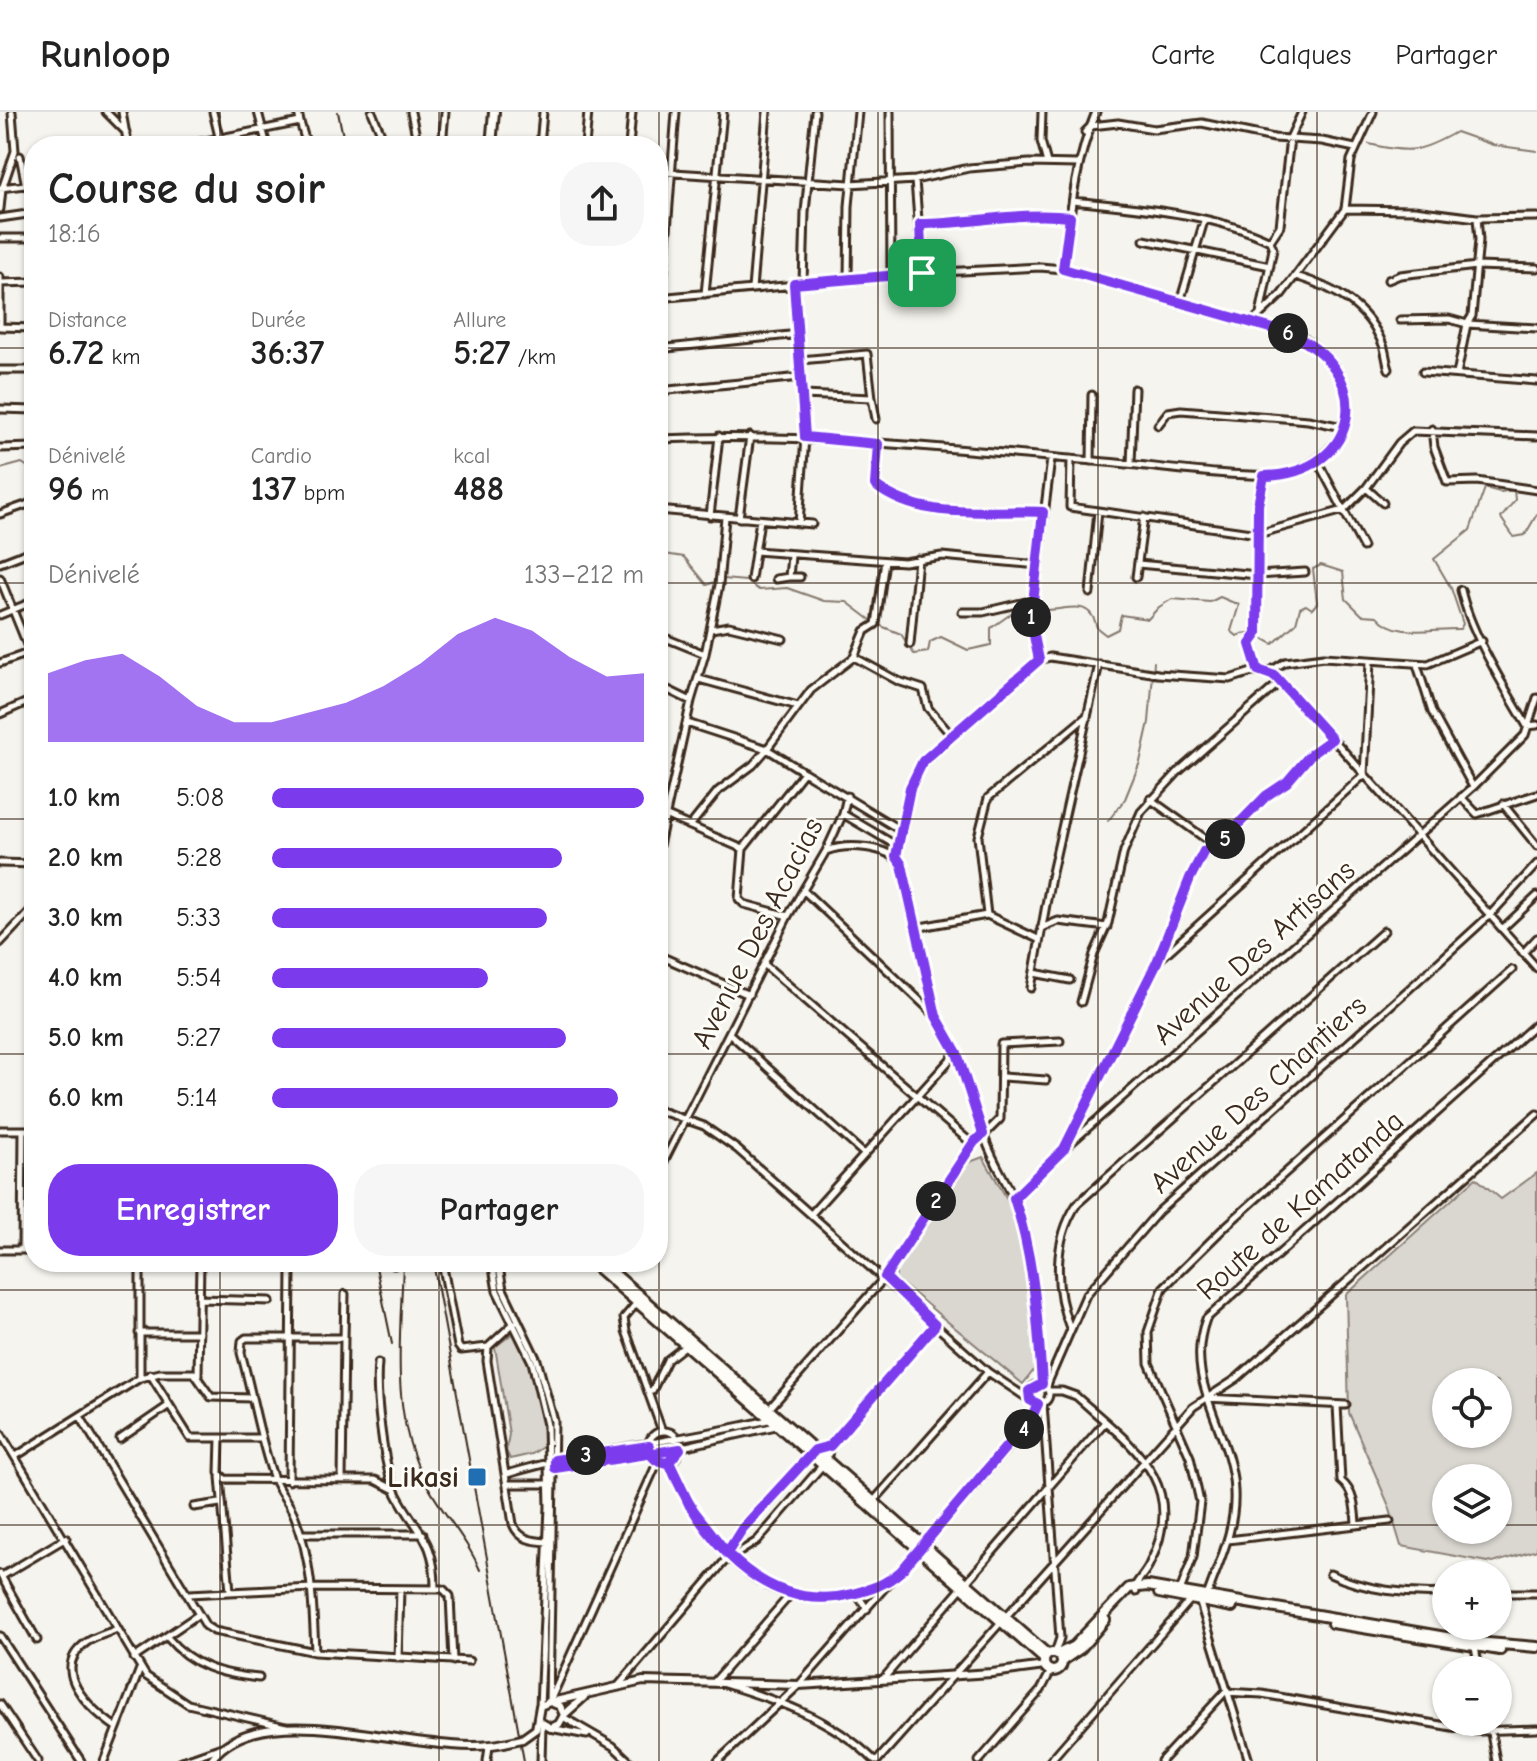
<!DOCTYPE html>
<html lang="fr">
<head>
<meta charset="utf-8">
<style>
	:root { --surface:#fff; --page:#f6f6f6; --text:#222; --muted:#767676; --line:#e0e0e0; --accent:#7c3aed }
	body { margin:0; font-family:"Comic Neue",sans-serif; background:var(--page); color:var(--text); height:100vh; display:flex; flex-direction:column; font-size:30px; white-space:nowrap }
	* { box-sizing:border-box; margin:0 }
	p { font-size:26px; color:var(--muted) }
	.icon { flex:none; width:44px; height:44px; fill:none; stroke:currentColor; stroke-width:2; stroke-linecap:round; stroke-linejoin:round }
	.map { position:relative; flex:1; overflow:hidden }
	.drawer { position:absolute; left:24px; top:24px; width:644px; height:1136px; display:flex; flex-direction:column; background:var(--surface); border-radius:32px; box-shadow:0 2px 6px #0004 }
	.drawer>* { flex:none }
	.buttons { position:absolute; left:1432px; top:1256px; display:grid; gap:16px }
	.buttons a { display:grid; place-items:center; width:80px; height:80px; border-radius:50%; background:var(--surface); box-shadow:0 2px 6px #0004; font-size:40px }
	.pin { position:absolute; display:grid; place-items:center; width:68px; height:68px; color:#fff; margin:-34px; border-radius:16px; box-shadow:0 4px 12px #0006 }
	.km { position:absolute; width:40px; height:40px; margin:-20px; border-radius:50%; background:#222; color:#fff; font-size:22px; line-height:40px; text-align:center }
	.round { display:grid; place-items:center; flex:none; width:84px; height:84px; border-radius:32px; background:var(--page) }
	.summary { display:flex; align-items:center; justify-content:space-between; height:136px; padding:0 24px }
	h1 { font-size:44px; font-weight:800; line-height:60px }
	.metrics { display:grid; grid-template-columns:repeat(3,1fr); gap:12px; height:136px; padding:8px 24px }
	.metrics div { display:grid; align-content:center }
	.metrics b { font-size:34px; font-weight:800 }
	.metrics small { font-size:22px; font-weight:400 }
	.metrics p { font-size:22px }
	.chart { height:224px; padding:16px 24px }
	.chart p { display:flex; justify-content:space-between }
	.chart svg { width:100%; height:144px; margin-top:8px; fill:var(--accent); opacity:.7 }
	.primary-button { display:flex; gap:16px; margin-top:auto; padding:16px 24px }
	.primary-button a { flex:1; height:92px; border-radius:32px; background:var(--accent); color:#fff; font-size:32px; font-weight:800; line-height:92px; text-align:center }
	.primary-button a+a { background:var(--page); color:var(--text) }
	ul { padding:0 24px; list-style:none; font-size:26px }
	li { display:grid; grid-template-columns:128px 96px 1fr; align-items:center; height:60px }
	li i { height:20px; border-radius:10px; background:var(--accent) }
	header { display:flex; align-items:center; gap:48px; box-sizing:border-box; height:112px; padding:0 40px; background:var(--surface); border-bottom:2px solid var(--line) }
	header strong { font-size:38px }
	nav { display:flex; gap:44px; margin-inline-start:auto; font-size:28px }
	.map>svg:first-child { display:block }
	.green { fill:#dad6d0; stroke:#8a8077; stroke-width:2; fill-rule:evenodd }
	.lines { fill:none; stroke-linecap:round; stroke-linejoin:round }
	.stream { stroke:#84786e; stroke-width:2 }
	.minor-casing { stroke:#3b2a1e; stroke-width:11 }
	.major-casing { stroke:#3b2a1e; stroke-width:12 }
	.highway-casing { stroke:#3b2a1e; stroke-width:14 }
	.minor { stroke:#fdfcf7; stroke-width:5 }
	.major { stroke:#fdfcf7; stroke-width:6 }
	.highway { stroke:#fdfcf7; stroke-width:8 }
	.rail { stroke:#3b2a1e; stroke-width:2 }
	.major-bridge-casing { stroke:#3b2a1e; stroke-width:12; stroke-linecap:butt }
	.major-bridge { stroke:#fdfcf7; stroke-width:6 }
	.route-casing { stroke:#fff; stroke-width:16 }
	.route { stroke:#7c3aed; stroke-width:10 }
	.grid { fill:none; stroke:#3b2a1e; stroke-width:2; stroke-opacity:0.55 }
	.poi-dot { fill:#1f6fb2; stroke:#fdfcf7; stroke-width:3 }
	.labels { text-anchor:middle; stroke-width:6; stroke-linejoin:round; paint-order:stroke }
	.street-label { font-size:30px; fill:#3b2a1e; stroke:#fdfcf7 }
	.poi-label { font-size:30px; font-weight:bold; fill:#3b2a1e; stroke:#fdfcf7; text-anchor:end }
</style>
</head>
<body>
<header>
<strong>Runloop</strong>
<nav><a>Carte</a><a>Calques</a><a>Partager</a></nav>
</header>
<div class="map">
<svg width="1537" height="1649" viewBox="0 0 1537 1649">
	<rect width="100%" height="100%" fill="#f5f4ee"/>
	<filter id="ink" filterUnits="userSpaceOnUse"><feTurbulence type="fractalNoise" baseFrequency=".0125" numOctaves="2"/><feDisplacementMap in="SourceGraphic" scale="16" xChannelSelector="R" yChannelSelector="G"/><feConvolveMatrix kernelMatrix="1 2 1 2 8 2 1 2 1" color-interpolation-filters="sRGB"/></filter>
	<g filter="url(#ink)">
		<!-- green -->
		<path class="green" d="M29,1027H34V1131H28Z
			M983,1045L1022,1113L1037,1254L1023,1272L896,1167V1152L967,1051Z
			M1537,1061V1438L1493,1451L1401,1434L1389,1394L1349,1301L1346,1183L1476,1066L1501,1087ZM1498,1270V1322H1446V1270ZM1446,1366H1498V1418H1446Z
			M516,1219C533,1254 546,1293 547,1332L532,1342L510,1347L506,1339L509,1322L495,1235Z"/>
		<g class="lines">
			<!-- stream -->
			<path class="stream" d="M1369,32C1410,42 1421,40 1456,20L1493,33L1537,39
				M34,340V343
				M0,357L22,351L34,359
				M658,441L684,445L707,473L717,469
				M723,467L746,469L759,478L787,476L824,489L847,490L876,512L901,522L914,542L928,540L930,530L941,525L968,538L991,533V516L1022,494
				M1028,492C1033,494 1040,497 1046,498C1069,498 1090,485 1097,516L1106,523L1118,517L1121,503L1148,507L1159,495L1172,487L1210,490L1220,485L1239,493L1231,519L1237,524C1252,516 1259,525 1273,532L1296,511L1300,496L1306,493L1312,497L1317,491L1313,457L1321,453L1343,460L1346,487L1362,503L1377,504C1395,527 1434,516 1460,517L1463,512L1451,476L1434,447L1470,418L1485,376L1500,380L1514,378L1515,388L1501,406L1514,425L1525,423L1537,402
				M1108,709L1125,687L1140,650L1149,610L1154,550"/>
			<defs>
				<path id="minor" d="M106,0L126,20
					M122,0L128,34
					M213,0L219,25
					M258,0L267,34
					M372,0L386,34
					M411,0L418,34
					M890,0L891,164
					M1042,0L1041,29L1047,51
					M300,10L307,34
					M1085,20L1091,14L1118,11L1154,17L1202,11L1274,26L1322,29L1355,36
					M181,34L300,10L298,0
					M442,34L445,0
					M540,34L543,0
					M585,34L588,0
					M629,34L632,0
					M20,44L26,74
					M658,60L850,72L915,68L969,56L1029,51L1078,52
					M915,68L922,161
					M0,76L34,72
					M1073,89C1137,96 1212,101 1270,129L1273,137L1260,202
					M0,97L2,77L15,39L12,0
					M1345,97L1414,98L1477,106L1537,105
					M0,106L34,101
					M920,112C970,112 1021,98 1070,105
					M0,126H34
					M1144,128L1270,154
					M1270,129L1280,114L1290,26L1302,0
					M1063,157C1070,104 1075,50 1096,0
					M1296,164C1334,176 1367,193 1383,233C1386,241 1386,249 1389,257
					M0,165V215
					M848,168L849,94L858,0
					M1388,168L1400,163L1477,154L1537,156
					M1,171L34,170
					M794,172L803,283L872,286L876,307
					M803,172L805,100L815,0
					M752,177L767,0
					M705,182L723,0
					M662,185L676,0
					M658,186L922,161L1040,155L1063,157L1305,227C1370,271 1358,342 1283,363C1221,365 1157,354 1095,349C949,337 804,320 658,327
					M1180,190L1204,109
					M1400,208L1449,207L1467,212L1472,204L1479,128L1477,106
					M1252,210L1281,183L1345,97L1351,48L1373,0
					M0,215L34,216
					M658,237L799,222
					M800,248L867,242L872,286
					M0,258H34
					M1423,260L1537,269
					M1457,262L1467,212L1537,216
					M658,279L801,265
					M0,297L34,298
					M1158,313L1168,300L1181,298L1308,308L1343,315
					M1432,317L1434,335L1447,370L1477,369L1537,378
					M878,332L875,373C922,410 988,397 1043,400
					M0,336L34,335
					M1071,347L1070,395L1258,422L1344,398L1366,376L1399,331L1413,319L1537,324
					M1317,348L1363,435
					M1091,349L1092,283
					M1131,352L1134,277
					M1366,376L1383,391
					M658,398L812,412
					M0,402L34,390
					M710,404L719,324
					M739,406L750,324
					M799,412L805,325L803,283
					M755,439L904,450L942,444L1038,453
					M791,444L789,465H800
					M885,449L876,512L865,519L854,545L898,569L923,577L928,596L951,623
					M0,451L34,438
					M1138,452L1258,463L1305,460
					M1136,465L1144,405
					M0,466L34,550
					M751,467L760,408
					M776,467L789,465
					M1461,478C1470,520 1505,576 1527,614L1537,613
					M1090,481L1098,399
					M962,500H983L1034,488
					M0,503L34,489
					M711,517L729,514L783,527
					M658,523L705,542L691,589L658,738
					M910,532L918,447
					M705,542L719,473L725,405
					M1039,547L1031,509L1051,347
					M0,551L34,539
					M1417,553L1432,600L1473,675
					M1258,558L1250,532L1257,522L1258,393L1264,364
					M1269,560L1285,550L1324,545L1428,552L1482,529
					M699,567L798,594
					M658,573L691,589
					M0,602L34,587
					M687,611L767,637L753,653L718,679L690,714
					M804,660L767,637L811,578L854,545
					M1461,685L1477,702L1537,682
					M1150,687L1210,730L1190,766L1159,846
					M1503,692L1537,734
					M843,702L897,734
					M667,704L743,737
					M1209,734L1223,728L1266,684L1287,670L1311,642L1332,627
					M826,739C847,731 888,733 902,753L935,903
					M896,744L910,676L923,649L1039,548L1050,545L1158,562L1230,567L1258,558L1269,560L1316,608L1537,856
					M0,751L34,752
					M804,779L936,904C962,940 971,986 986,1029C994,1052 1009,1072 1017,1095C1036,1152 1038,1214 1042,1272
					M987,803L978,725L988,686L1087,604
					M788,804L744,792L739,787L743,737L804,660L900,718
					M915,816L987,803L1038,827
					M1041,816L1058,809L1107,815
					M1502,817L1537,784
					M0,831L34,795
					M1523,841L1537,826
					M658,843L749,883
					M765,853L969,1029L980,1027L1000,1007L1001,932L1060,929
					M1034,861L1070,868
					M1031,876L1051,765L1099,552
					M1081,890L1094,842L1108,811L1124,739L1141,700L1179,659L1280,570
					M730,922L863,1041
					M1003,965L1046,968
					M658,998L704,1014L737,1037L988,1260L1033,1290
					M0,1018H34
					M1066,1033L1157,850L1364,663L1370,550
					M658,1061L788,804L826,739L843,702L847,684
					M1014,1086L1064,1037L1473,675L1525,623L1537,586
					M812,1101L956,941
					M0,1138H34
					M22,1138L23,1018
					M140,1150V1266
					M200,1150H257
					M285,1150L291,1155L289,1369
					M287,1150H349
					M394,1150V1153
					M442,1150L458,1234L461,1238L488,1235
					M492,1150L497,1179L532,1250L547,1313L549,1395L540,1594
					M498,1150L503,1177L537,1248L554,1309L549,1590
					M199,1187L270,1189
					M639,1188L624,1206L626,1219L662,1319
					M514,1211L488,1235L487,1249L513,1412C519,1428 533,1429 548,1430
					M1070,1216C1054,1177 1053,1128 1077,1092L1384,819
					M139,1221H199
					M344,1226L345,1182
					M378,1251C375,1279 383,1356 396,1381C417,1422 435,1425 435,1476
					M150,1262L190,1326H262
					M198,1263L200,1150
					M1029 1282a10 10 0 1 1 20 0a10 10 0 1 1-20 0Z
					M1046,1275L1086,1183L1158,1100L1409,877L1490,803L1537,752
					M652,1279L667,1248L685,1234
					M1049,1279H1062L1076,1284C1131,1333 1191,1371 1149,1453C1145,1461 1139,1467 1135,1474L1136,1480
					M1206,1286L1346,1293
					M1043,1292L1060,1526L1055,1541
					M1337,1293L1341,1369C1354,1379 1355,1396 1356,1412
					M769,1297L885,1165L974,1030
					M80,1304L206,1514L214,1519L315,1540L469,1549
					M648 1335a16 16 0 1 1 32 0a16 16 0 1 1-32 0Z
					M0,1320L146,1564L188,1592L286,1615
					M220,1326L219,1361L225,1367L375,1368L393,1377
					M120,1327L168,1294
					M16,1344L140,1266L160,1261H194L211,1285L252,1286
					M669,1350C692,1409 744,1485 816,1486C839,1487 860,1480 883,1475
					M554,1356L651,1342L776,1314
					M507,1362C593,1336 684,1329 772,1307
					M220,1365L230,1479
					M509,1372H548
					M872,1391L988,1260
					M194,1395L220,1391
					M301,1422H423
					M1228,1428L1390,1409
					M724,1450L757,1429L827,1348L830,1334
					M0,1462L37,1528
					M1330,1462C1364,1478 1409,1483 1446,1481
					M2,1464L66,1426
					M1180,1479L1193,1445L1200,1390L1190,1345L1149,1251L1148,1220L1163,1176L1226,1114L1512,858
					M856,1481L867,1497
					M1498,1481H1537
					M189,1482L313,1476L443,1477L450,1484L453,1549
					M790,1483L715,1569C774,1587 831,1605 875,1649
					M1206,1487C1218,1451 1236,1418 1234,1380C1233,1320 1182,1271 1206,1207L1537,911
					M1199,1488L1249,1649
					M0,1524L81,1649
					M167,1525C192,1555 221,1562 259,1566
					M1475,1535L1479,1558
					M315,1540C313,1494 312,1448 295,1405C290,1391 279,1381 274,1367C259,1326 253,1283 241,1241L242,1229L246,1226H344L342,1368
					M134,1546L199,1502
					M398,1546L400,1477
					M883,1567L1105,1310
					M619,1573L724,1450L742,1417L815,1338L830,1334L935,1213
					M550,1589L658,1349
					M0,1592L38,1649
					M563,1605L613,1634L629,1649
					M1489,1610L1496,1649
					M117,1616C91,1598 47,1558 87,1530C96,1524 108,1521 117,1517
					M550,1616L587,1623
					M104,1649L140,1557
					M182,1649L222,1635
					M487,1649L489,1635
					M541,1649L542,1613
					M718,1649L799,1573L1025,1316L1038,1292
					M877,1649L1193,1295L1236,1267L1537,1002
					M979,1649L1041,1578L1051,1559
					M1050,1649L1191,1487
					M1161,1649L1225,1580L1262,1582L1475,1619L1537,1617"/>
				<path id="major" d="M551,1590L643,1569L799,1573L992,1561L1045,1554
					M564,1603L584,1585
					M522,1627L536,1617L540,1594L550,1590L560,1594L564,1603L559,1612L551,1616L540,1610
					M210,1649C264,1575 424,1649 504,1631"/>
				<path id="highway" d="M491,34L494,0
					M591,1150L1044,1547
					M601,1150L1047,1542
					M1159,1481L1232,1495
					M1332,1511L1500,1538
					M1044 1550a9 9 0 1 1 18 0a9 9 0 1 1-18 0Z
					M1058,1542L1074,1534L1129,1476L1148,1474L1475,1530L1537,1535
					M1062,1549L1081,1536L1105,1508"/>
			</defs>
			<!-- minor casing -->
			<use href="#minor" class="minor-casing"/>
			<!-- major casing -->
			<use href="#major" class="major-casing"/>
			<!-- highway casing -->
			<use href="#highway" class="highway-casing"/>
			<!-- minor -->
			<use href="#minor" class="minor"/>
			<!-- major -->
			<use href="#major" class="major"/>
			<!-- highway -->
			<use href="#highway" class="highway"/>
			<!-- rail -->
			<path class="rail" d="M338,0L345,34
				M375,1150L392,1232
				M403,1150C401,1222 389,1302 425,1369C441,1400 466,1425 480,1458
				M433,1150L524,1649"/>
			<defs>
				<path id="major-bridge" d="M504,1631L522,1627"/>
			</defs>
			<!-- major-bridge casing -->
			<use href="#major-bridge" class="major-bridge-casing"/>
			<!-- major-bridge -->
			<use href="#major-bridge" class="major-bridge"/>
		</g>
	</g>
	<g class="lines" filter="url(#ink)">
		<defs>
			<path id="route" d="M922,161L794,172L805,325L878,332L875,373C922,410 988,397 1043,400L1031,509L1039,548L923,649L910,676L896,744L902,753L936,904L957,941L983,1022L974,1030L885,1165L935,1213L830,1334L815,1338L742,1417L727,1441L690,1394L669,1350C658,1352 650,1346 649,1334L555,1348V1356L680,1337L669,1350C698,1423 764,1504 852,1482C872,1477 885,1473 901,1459L1033,1303L1038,1292L1030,1288L1029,1279L1042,1272C1038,1209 1034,1146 1014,1086L1064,1037L1157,850L1190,766L1204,739L1223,728L1266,684L1287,670L1311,642L1332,627L1275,564L1258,558L1250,532L1257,522L1258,393L1264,364C1363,362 1379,255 1284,220L1063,157L1070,105C1021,99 970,112 920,112L922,161"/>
		</defs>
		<!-- route casing -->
		<use href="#route" class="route-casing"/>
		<!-- route -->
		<use href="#route" class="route"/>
	</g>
	<!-- grid -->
	<path class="grid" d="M220,0V34M439,0V34M659,0V1649M878,0V1649M1098,0V1649M1317,0V1649M0,236H34M658,236H1537M0,471H34M658,471H1537M0,707H34M658,707H1537M0,942H34M658,942H1537M220,1150V1649M439,1150V1649M0,1178H1537M0,1413H1446M1498,1413H1537"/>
	<!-- markers -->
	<rect class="poi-dot" x="467" y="1355" width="20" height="20" rx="4"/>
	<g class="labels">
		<!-- street labels -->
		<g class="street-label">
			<text transform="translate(757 821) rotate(-63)" y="10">Avenue Des Acacias</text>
			<text transform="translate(1254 840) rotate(-42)" y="10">Avenue Des Artisans</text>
			<text transform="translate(1258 982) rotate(-42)" y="10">Avenue Des Chantiers</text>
			<text transform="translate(1300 1093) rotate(-42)" y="10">Route de Kamatanda</text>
		</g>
		<!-- poi labels -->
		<g class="poi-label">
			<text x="459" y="1375">Likasi</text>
		</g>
	</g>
</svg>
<div class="buttons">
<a><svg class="icon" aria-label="locate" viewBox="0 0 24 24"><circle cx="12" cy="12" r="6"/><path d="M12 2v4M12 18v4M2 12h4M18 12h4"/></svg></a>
<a><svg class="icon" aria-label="layers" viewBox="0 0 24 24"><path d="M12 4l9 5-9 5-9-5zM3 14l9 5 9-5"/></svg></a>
<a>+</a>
<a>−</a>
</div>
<div class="pin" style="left:922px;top:161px;background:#1e9e55"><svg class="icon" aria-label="arrive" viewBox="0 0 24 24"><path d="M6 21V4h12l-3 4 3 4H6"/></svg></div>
<b class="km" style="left:1031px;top:505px">1</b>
<b class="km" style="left:936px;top:1089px">2</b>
<b class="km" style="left:586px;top:1343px">3</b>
<b class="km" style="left:1024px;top:1317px">4</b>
<b class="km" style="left:1225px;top:727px">5</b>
<b class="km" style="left:1288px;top:221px">6</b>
<section class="drawer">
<div class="summary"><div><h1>Course du soir</h1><p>18:16</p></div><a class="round"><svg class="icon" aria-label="share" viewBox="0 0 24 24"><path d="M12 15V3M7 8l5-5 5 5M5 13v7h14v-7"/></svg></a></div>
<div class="metrics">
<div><p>Distance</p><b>6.72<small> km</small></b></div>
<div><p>Durée</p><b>36:37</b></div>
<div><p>Allure</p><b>5:27<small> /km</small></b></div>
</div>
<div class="metrics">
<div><p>Dénivelé</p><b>96<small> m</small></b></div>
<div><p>Cardio</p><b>137<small> bpm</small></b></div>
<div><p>kcal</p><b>488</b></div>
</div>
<div class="chart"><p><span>Dénivelé</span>133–212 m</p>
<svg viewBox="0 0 160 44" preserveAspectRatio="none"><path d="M0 44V23L10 19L20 17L30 24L40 33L50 38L60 38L70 35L80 32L90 27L100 20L110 11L120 6L130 10L140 18L150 24L160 23V44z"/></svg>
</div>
<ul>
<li><b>1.0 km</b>5:08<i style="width:100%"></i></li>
<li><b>2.0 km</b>5:28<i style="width:78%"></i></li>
<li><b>3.0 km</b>5:33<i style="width:74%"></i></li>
<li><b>4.0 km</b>5:54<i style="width:58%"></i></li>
<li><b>5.0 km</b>5:27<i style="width:79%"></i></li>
<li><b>6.0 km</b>5:14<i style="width:93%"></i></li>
</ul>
<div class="primary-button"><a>Enregistrer</a><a>Partager</a></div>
</section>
</div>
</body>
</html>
